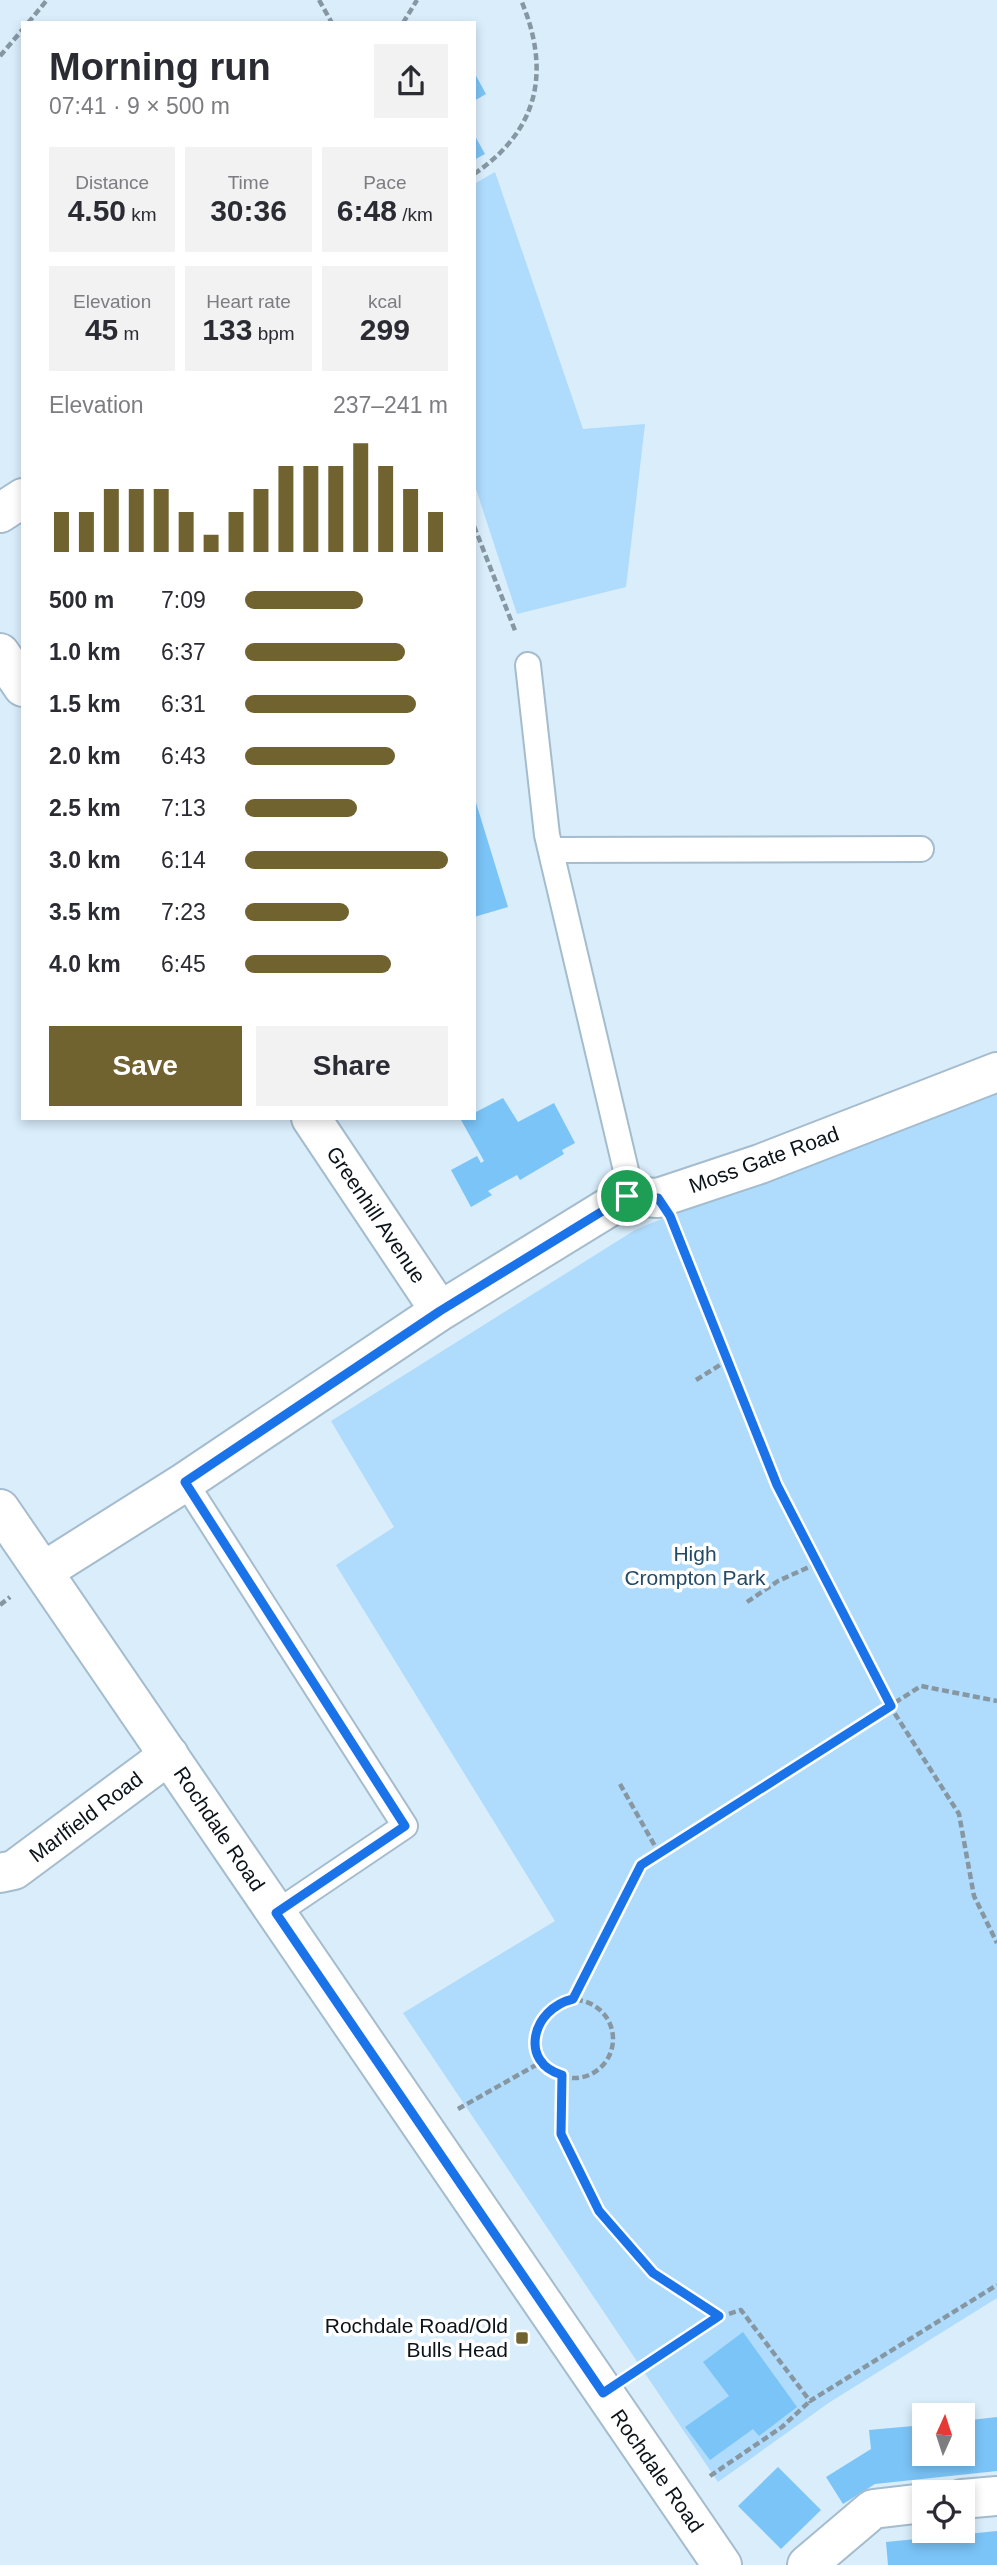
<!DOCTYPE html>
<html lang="en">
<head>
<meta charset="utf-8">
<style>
	:root { --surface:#fff; --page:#f2f2f3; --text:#2b2b33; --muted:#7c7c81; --accent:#716330 }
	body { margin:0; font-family:Helvetica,sans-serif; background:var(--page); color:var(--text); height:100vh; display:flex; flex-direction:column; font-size:26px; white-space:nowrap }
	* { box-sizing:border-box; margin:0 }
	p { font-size:23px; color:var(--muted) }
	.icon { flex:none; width:38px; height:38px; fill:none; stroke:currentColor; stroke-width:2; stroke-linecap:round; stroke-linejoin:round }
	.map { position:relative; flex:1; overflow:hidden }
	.side { position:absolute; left:21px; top:21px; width:455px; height:1099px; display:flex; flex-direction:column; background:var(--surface); border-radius:0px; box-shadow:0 4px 10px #0003 }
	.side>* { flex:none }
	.needle { width:46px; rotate:3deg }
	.controls { position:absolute; left:912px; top:2403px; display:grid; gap:14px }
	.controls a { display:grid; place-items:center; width:63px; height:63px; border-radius:0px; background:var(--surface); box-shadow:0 4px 10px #0003; font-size:35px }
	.pin { position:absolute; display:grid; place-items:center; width:60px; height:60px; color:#fff; margin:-30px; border:4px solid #fff; border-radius:50%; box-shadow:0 2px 7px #0007 }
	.round { display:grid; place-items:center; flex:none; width:74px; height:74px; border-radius:0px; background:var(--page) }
	.headline { display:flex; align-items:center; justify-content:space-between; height:119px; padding:0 28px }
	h1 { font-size:38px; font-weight:700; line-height:52px }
	.metrics { display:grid; grid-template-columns:repeat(3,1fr); gap:10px; height:119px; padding:7px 28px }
	.metrics div { display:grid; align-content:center; border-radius:0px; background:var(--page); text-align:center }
	.metrics b { font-size:30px; font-weight:700 }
	.metrics small { font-size:19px; font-weight:400 }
	.metrics p { font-size:19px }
	.chart { height:196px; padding:14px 28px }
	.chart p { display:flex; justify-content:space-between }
	.chart svg { width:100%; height:126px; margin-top:7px; stroke:var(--accent); stroke-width:6 }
	.action { display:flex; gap:14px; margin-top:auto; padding:14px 28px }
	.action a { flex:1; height:80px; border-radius:0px; background:var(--accent); color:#fff; font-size:28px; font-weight:700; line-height:80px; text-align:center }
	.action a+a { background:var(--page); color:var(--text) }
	ul { padding:0 28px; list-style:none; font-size:23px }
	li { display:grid; grid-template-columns:112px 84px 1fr; align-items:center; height:52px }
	li i { height:18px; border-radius:9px; background:var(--accent) }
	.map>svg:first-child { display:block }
	.green { fill:#afdbfc }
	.building { fill:#7bc4f7 }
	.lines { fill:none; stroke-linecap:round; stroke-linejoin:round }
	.lane-casing { stroke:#a4bcce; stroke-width:28 }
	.street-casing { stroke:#a4bcce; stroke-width:42 }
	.secondary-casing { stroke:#a4bcce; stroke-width:42 }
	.path { stroke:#8797a2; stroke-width:4.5; stroke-dasharray:7 3.5; stroke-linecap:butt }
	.lane { stroke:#fff; stroke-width:24 }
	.street { stroke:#fff; stroke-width:38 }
	.secondary { stroke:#fff; stroke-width:38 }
	.route-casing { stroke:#fff; stroke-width:14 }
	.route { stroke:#1a73e8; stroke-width:9 }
	.poi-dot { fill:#716330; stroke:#fff; stroke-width:2.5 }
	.labels { text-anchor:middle; stroke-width:7; stroke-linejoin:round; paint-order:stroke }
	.street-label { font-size:21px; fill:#0c141b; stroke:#fff }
	.park-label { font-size:21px; fill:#234b65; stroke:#fff }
	.poi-label { font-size:21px; fill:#0c141b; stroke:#fff; text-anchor:end }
</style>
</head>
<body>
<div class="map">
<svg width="997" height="2565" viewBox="0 0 997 2565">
	<rect width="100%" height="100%" fill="#d9edfb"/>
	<!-- green -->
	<path class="green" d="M495,172L583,429L645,424L626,587L517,614L474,483V184Z
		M997,1090V2298L830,2402L718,2482L403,2013L555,1921L336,1565L394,1527L331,1421L635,1230L802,1160Z"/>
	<!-- building -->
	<path class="building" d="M474,72L486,94L474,101Z
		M474,134L485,154L474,160Z
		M474,796L508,907L474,917Z
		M503,1098L518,1122L554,1103L575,1143L562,1150L564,1154L520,1180L517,1175L488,1191L492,1195L471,1207L451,1170L477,1156L481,1163L484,1161L461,1120L474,1118V1113Z
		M743,2332L797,2407L759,2436L753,2429L710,2460L685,2427L729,2396L703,2362Z
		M997,2417V2471L875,2484L843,2504L826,2477L871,2449L869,2430L924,2425V2454H962V2421Z
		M778,2467L821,2510L781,2549L738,2506Z
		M997,2531V2565H888L886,2542Z"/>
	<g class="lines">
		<defs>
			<path id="lane" d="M528,665L547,835L628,1179L627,1196
				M551,850L921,849
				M185,1482L405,1826L276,1913"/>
			<path id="street" d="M0,513L23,498
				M0,653L23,687
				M311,1118L440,1311
				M44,1571L185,1482L440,1311L627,1196L658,1198L760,1164L997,1072
				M0,1873L14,1870L169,1755
				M962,2499L997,2496
				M807,2565L873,2509L924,2503"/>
			<path id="secondary" d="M0,1509L722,2565"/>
		</defs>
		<!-- lane casing -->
		<use href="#lane" class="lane-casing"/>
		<!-- street casing -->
		<use href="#street" class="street-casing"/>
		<!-- secondary casing -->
		<use href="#secondary" class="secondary-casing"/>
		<!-- path -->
		<path class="path" d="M319,0L332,23
			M28,23L47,0
			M403,23L417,0
			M0,56L23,29
			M474,174C539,130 551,71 521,0
			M474,526L516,633
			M678,1236L777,1485L890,1706L959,1814L974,1896L997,1943
			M696,1380L728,1360
			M747,1602L778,1581L818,1563
			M0,1605L10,1597
			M620,1784L660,1855
			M573,1999L641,1865L921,1686L997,1701
			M535 2039a39 39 0 1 1 78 0a39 39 0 1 1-78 0Z
			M562,2075L561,2134L599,2211L653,2273L719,2317L639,2369
			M458,2109L543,2061
			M719,2317L741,2310L810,2401L997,2285
			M710,2476L782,2427L810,2401"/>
		<!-- lane -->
		<use href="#lane" class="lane"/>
		<!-- street -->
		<use href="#street" class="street"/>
		<!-- secondary -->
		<use href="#secondary" class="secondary"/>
	</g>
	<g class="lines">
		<defs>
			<path id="route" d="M627,1196L658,1198L670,1216L777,1485L891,1706L641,1865L573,1999C531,2009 519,2063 562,2075L561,2134L599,2211L653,2273L719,2316L603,2393L276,1913L405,1826L185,1482L440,1311Z"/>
		</defs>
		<!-- route casing -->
		<use href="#route" class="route-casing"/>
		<!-- route -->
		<use href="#route" class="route"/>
	</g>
	<!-- markers -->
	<rect class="poi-dot" x="515" y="2331" width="14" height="14" rx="3.5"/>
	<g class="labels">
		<!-- street labels -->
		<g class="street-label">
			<text transform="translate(764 1160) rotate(-20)" y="7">Moss Gate Road</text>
			<text transform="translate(376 1215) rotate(56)" y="7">Greenhill Avenue</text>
			<text transform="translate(86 1817) rotate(-37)" y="7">Marlfield Road</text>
			<text transform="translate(219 1829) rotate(56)" y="7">Rochdale Road</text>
			<text transform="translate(657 2471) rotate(55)" y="7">Rochdale Road</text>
		</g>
		<!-- park labels -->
		<g class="park-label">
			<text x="695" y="1561">High<tspan x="695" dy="24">Crompton Park</tspan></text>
		</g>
		<!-- poi labels -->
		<g class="poi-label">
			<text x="508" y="2333">Rochdale Road/Old<tspan x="508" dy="24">Bulls Head</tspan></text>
		</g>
	</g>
</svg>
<div class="controls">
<a><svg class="needle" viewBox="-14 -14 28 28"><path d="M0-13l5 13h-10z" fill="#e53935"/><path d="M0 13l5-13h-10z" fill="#7c7c81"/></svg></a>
<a><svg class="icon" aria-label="locate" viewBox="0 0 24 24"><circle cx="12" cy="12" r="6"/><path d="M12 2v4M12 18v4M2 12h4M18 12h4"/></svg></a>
</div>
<div class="pin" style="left:627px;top:1196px;background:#1e9e55"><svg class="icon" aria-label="arrive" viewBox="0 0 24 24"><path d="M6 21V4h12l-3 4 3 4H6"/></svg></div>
<section class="side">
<div class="headline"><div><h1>Morning run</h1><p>07:41 · 9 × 500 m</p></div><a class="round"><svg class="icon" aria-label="share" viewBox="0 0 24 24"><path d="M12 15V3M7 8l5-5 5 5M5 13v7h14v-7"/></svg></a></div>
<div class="metrics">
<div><p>Distance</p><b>4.50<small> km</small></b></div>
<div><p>Time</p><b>30:36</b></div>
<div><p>Pace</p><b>6:48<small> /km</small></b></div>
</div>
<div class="metrics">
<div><p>Elevation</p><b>45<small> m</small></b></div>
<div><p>Heart rate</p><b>133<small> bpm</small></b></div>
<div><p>kcal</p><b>299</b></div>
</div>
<div class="chart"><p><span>Elevation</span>237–241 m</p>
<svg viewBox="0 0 160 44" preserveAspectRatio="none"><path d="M5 44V30M15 44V30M25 44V22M35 44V22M45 44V22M55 44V30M65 44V38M75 44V30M85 44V22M95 44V14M105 44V14M115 44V14M125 44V6M135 44V14M145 44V22M155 44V30"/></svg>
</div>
<ul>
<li><b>500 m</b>7:09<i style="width:58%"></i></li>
<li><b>1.0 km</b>6:37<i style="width:79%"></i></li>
<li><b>1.5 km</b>6:31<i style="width:84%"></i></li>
<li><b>2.0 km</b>6:43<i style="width:74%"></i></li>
<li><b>2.5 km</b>7:13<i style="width:55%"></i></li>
<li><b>3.0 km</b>6:14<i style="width:100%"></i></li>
<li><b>3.5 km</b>7:23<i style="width:51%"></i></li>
<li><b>4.0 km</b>6:45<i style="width:72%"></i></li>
</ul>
<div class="action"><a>Save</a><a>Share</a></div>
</section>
</div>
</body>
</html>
